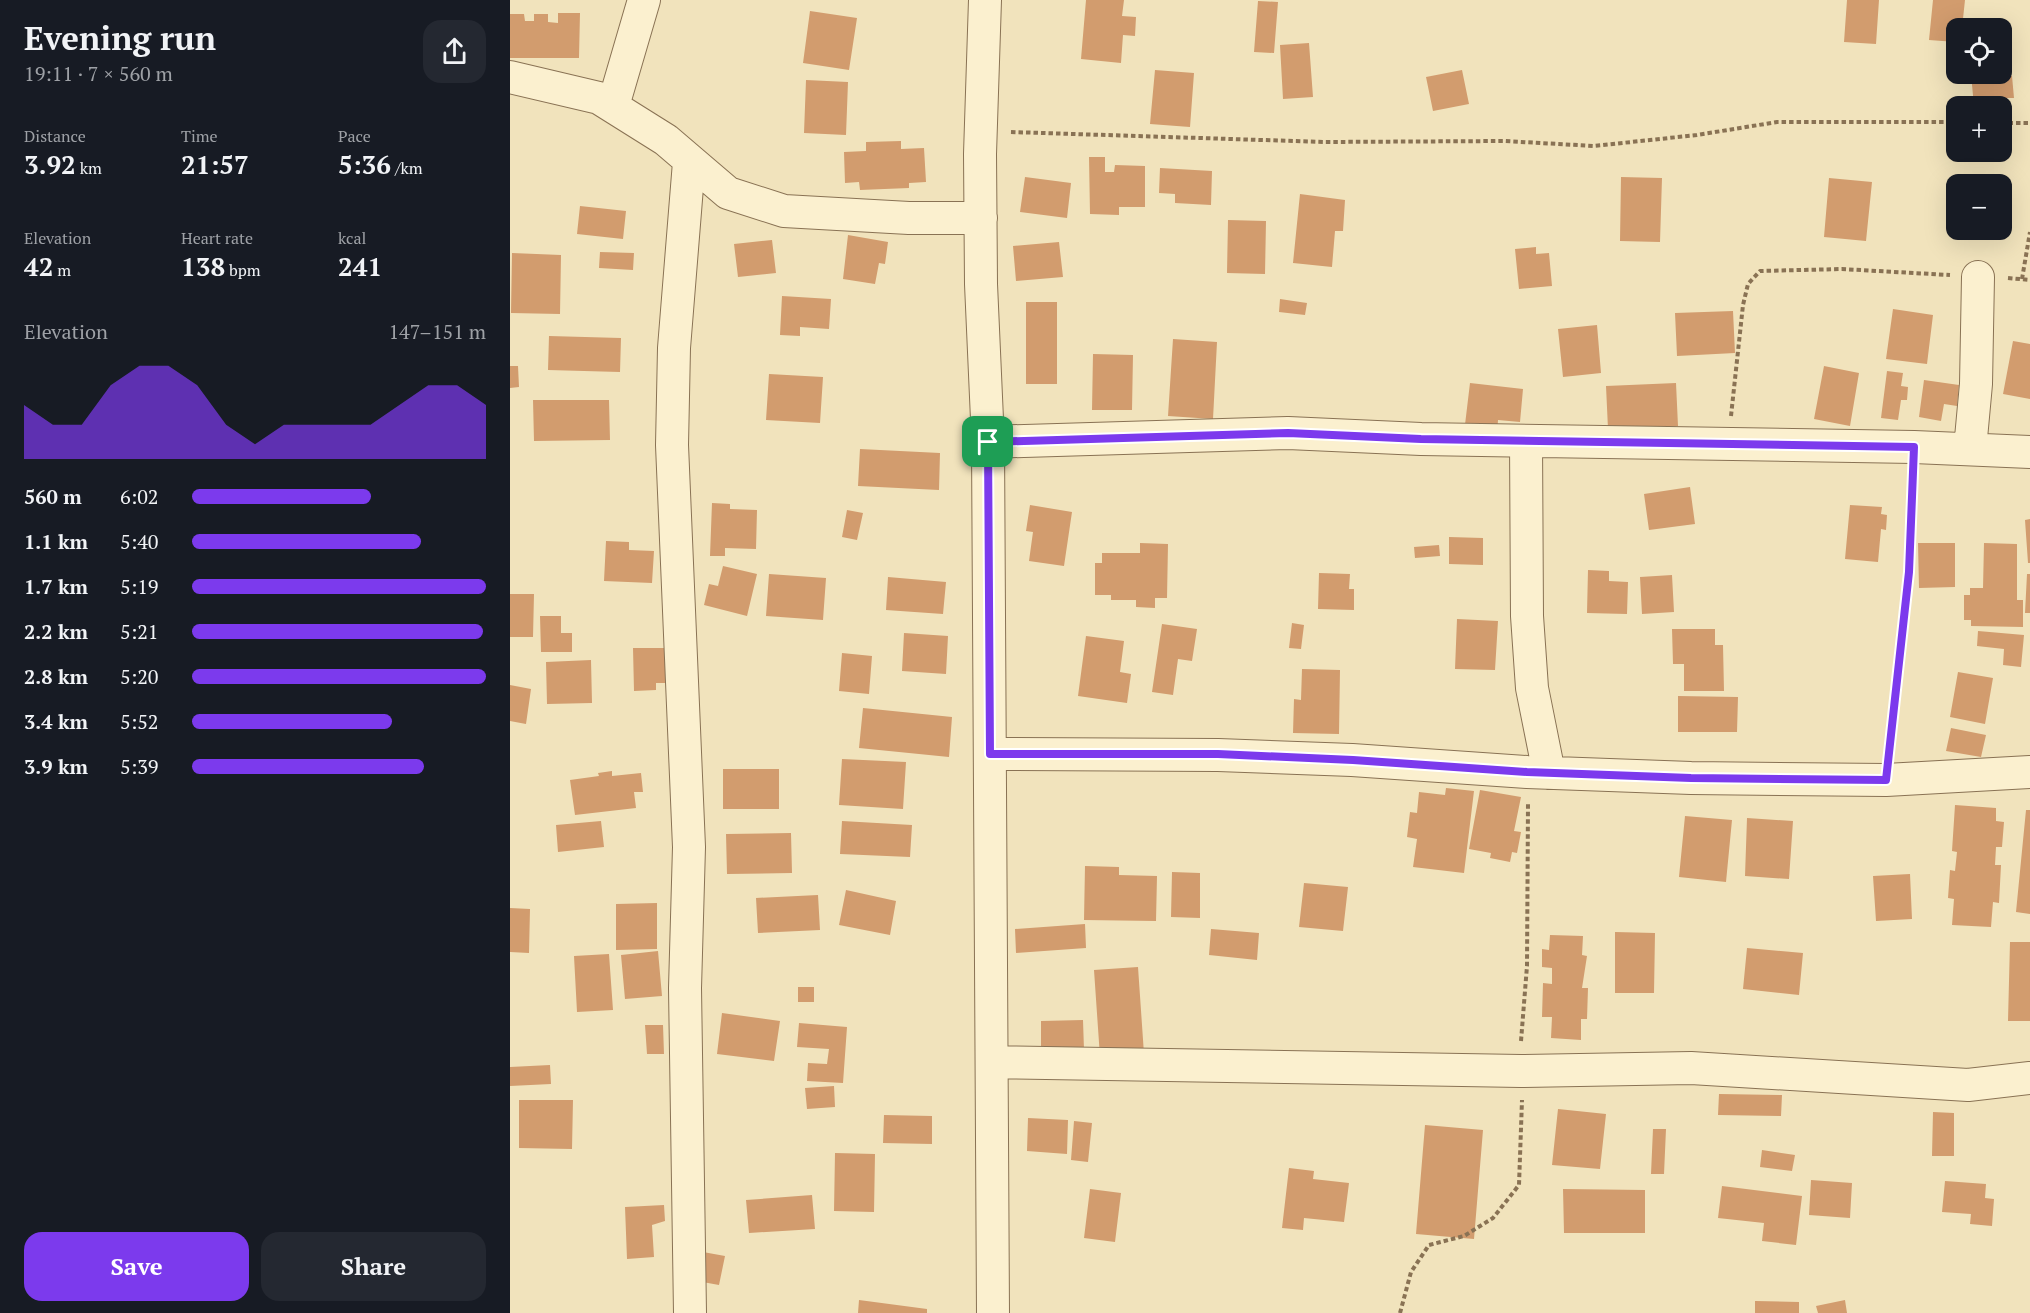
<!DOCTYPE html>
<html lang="en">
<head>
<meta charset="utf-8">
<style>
	:root { --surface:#171b24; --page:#242831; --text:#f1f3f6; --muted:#9ea1a6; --accent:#7c3aed }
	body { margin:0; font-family:"PT Serif",serif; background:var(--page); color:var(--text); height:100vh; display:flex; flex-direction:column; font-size:22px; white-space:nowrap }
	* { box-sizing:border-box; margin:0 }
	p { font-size:20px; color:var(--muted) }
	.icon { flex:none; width:33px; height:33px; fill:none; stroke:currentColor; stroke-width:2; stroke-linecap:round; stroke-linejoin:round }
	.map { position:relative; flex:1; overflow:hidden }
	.side { display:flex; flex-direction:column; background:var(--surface); width:510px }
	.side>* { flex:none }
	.tools { position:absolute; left:1436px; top:18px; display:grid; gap:12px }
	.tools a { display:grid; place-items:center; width:66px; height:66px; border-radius:12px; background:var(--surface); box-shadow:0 6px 24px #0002; font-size:30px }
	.pin { position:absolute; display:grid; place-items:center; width:51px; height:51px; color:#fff; margin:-26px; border-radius:12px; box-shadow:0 3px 9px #0006 }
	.round { display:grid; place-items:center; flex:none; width:63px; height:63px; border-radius:18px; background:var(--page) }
	.summary { display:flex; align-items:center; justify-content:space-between; height:102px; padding:0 24px }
	h1 { font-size:33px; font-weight:700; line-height:45px }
	.figures { display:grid; grid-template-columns:repeat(3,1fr); gap:9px; height:102px; padding:6px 24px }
	.figures div { display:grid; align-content:center }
	.figures b { font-size:26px; font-weight:700 }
	.figures small { font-size:16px; font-weight:400 }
	.figures p { font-size:16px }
	.chart { height:168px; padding:12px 24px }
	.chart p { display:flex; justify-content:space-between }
	.chart svg { width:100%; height:108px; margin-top:6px; fill:var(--accent); opacity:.7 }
	.primary-button { display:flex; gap:12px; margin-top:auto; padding:12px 24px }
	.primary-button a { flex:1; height:69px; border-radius:18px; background:var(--accent); color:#fff; font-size:24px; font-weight:700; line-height:69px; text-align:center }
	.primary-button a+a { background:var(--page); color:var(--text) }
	ul { padding:0 24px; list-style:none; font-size:20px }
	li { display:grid; grid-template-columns:96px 72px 1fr; align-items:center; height:45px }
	li i { height:15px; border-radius:8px; background:var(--accent) }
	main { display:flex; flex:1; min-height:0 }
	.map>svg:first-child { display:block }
	.building { fill:#d29c6e }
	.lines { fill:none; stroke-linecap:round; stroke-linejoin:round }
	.street-casing { stroke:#897254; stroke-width:34 }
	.path { stroke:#897254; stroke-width:4; stroke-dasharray:4.5 3; stroke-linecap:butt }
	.street { stroke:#fbf0cf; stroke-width:32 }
	.route-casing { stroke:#fff; stroke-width:12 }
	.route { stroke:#7c3aed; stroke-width:8 }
</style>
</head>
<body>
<main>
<section class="side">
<div class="summary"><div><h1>Evening run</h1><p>19:11 · 7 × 560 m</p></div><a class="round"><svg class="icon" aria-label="share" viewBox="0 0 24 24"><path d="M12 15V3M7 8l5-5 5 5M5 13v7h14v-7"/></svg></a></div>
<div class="figures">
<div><p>Distance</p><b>3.92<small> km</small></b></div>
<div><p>Time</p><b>21:57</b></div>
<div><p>Pace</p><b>5:36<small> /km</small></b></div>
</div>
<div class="figures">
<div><p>Elevation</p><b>42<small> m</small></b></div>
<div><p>Heart rate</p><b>138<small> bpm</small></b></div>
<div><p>kcal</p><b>241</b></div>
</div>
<div class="chart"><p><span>Elevation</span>147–151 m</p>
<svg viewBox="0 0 160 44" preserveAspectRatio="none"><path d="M0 44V22L10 30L20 30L30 14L40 6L50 6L60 14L70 30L80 38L90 30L100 30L110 30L120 30L130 22L140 14L150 14L160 22V44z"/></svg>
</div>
<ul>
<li><b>560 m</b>6:02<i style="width:61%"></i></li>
<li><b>1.1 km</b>5:40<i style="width:78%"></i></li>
<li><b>1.7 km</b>5:19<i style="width:100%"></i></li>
<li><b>2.2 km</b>5:21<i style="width:99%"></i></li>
<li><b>2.8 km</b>5:20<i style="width:100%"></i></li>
<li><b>3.4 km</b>5:52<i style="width:68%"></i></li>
<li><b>3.9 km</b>5:39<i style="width:79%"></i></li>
</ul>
<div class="primary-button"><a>Save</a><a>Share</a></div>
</section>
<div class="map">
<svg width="1520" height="1313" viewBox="0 0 1520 1313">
	<rect width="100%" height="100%" fill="#f1e3bc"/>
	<!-- building -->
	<path class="building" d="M576,0H614L612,16L626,17L625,36L613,35L611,63L571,59Z
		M1337,0H1369L1366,44L1334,42Z
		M1423,0H1455L1452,28H1446V42L1419,40Z
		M748,1L768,2L764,53L744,52Z
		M300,11L347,18L339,70L293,63Z
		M48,13H70L69,58H0V14H14L15,21H24V14H38V22L48,23Z
		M799,43L803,97L773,99L770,45Z
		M1491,48H1494L1496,76H1502L1504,98H1497L1498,105L1464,106L1461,74H1491Z
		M645,70L684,73L680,127L640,124Z
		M952,70L959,104L923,111L916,77Z
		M296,80L338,82L336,135L294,133Z
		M391,141V149L414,148L416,182L399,183V188L350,190L349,182L335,183L334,152L356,151V142Z
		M579,157H595V172H604L605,165L635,166V207H609V215L580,214Z
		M650,168L702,171L701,205L665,203V194L649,193Z
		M515,177L561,183L557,218L510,212Z
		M1111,177L1152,178L1150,242L1110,241Z
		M1319,178L1362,182L1356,241L1314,237Z
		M790,194L835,200L833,231H825L822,267L783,263Z
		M70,206L116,211L113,239L67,234Z
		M718,220L756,221L755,274L717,273Z
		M338,235L378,242L375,264L369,263L365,284L333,279Z
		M262,240L266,273L228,277L224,244Z
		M549,242L553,277L506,281L503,246Z
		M1026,247V254L1039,253L1042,286L1009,289L1005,249Z
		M90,252L124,253L123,270L89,268Z
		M2,253L51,255L50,314L1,313Z
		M272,296L321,299L319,329L290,327V336L270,335Z
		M770,299L797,303L795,315L769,312Z
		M516,302H547V384H516Z
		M1383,309L1423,315L1417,364L1376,359Z
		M1223,311L1225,353L1167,356L1165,313Z
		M1087,325L1091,373L1053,377L1048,329Z
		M39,336L111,338L110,372L38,370Z
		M663,339L707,342L703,419L658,416Z
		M1503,341L1520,344V399L1493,394Z
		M583,354L623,355L622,410H582Z
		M0,366H8L9,387L0,388Z
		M1314,366L1349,373L1340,426L1304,419Z
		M1377,371L1393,373L1391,386L1398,387L1397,400H1391L1388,420L1371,418Z
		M259,374L313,377L310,423L256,420Z
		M1414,380L1449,385L1447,406L1434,404L1431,421L1409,417Z
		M960,383L1013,389L1010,422L988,420L987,436L954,433Z
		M1166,383L1168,426L1098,429L1096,386Z
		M23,400H99L100,440L24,441Z
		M350,449L430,453L429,490L348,486Z
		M1180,487L1185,524L1139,530L1134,494Z
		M202,503L220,504V509L247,510L246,549L215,548V556H200Z
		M520,505L562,512L554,566L519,561L523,532L516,531Z
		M1340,505L1372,507L1371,514L1377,515L1376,530L1371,529L1368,562L1335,559Z
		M337,510L353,513L347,540L332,537Z
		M1520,519V563H1518L1515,520Z
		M939,537L973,538V565L939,564Z
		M96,541L119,542V550L144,551L142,583L94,581Z
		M630,543L658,544L657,598H645V608L626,607V600H601V595H585V563H592V553H630Z
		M1408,543H1445V587L1409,588Z
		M1474,543L1507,544V600H1513V627L1461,626V620H1454V595H1460V588H1473Z
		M929,545L930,556L905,558L904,547Z
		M213,566L247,574L237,616L194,605L199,584L208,586Z
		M1078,570L1099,571V581L1118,582L1117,614L1077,613Z
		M809,573L840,574L839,589H844V610L808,609Z
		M259,574L316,578L313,620L256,616Z
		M1517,574H1520V613H1515Z
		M1162,575L1164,612L1132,614L1130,577Z
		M378,577L436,582L433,614L376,610Z
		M0,594H24L23,637H0Z
		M30,616H51V633H62V652H31Z
		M947,619L988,621L985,670L945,669Z
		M782,623L794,625L791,649L779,648Z
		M652,624L687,629L682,661L668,659L663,695L642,692Z
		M1162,629H1205V645H1213L1214,691H1174V664H1163Z
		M1468,631L1514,635L1511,667L1493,665L1494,649L1467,646Z
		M394,633L438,636L436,674L392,671Z
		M576,636L614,641L610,672L621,674L617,703L568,696Z
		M123,648H155L156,683H146V690L124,691Z
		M332,653L362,656L359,694L329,691Z
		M81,660L82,703L37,704L36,662Z
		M792,669L830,670L829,734L783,733L784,699L791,700Z
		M1448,672L1483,678L1475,724L1440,717Z
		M0,685L21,689L16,724L0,721Z
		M1168,696L1228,697L1227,732H1168Z
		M353,708L442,717L439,757L349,748Z
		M1441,728L1476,735L1471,757L1436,751Z
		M332,759L396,762L393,809L329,805Z
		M213,769H269V809H213Z
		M102,771V776L131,773L133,792H124L126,808L65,815L60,780L89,776L88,773Z
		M936,788L964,791L954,873L903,867L907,839L897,837L900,812L907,813L909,792L935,795Z
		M970,790L1011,797L1004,831L1011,832L1007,853L1002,852L1000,862L980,858L981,853L959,849Z
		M1445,805L1486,808V821L1494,822L1492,847H1486L1485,865H1491L1489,903L1483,902L1481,927L1442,925L1444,899L1438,898L1440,870L1445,871L1447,852L1442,851Z
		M1516,810H1520V914L1506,912Z
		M1175,816L1222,820L1216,882L1169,877Z
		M1237,818L1283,821L1279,879L1235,876Z
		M91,821L94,847L48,852L46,825Z
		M332,821L402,825L400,857L330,854Z
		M281,833L282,873L217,874L216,834Z
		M575,866L609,867V875L647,876L646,921L574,920Z
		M662,872L690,873V918L661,917Z
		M1400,874L1402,919L1366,921L1363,876Z
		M794,883L838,887L833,931L789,927Z
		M336,890L386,901L380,935L329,925Z
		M308,895L310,930L248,933L246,898Z
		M147,903V949L106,950V904Z
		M0,908L20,909L19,953L0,952Z
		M575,924L576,948L506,953L505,929Z
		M701,929L749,933L747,960L699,955Z
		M1105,932L1145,933L1144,993H1105Z
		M1040,935L1073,936L1072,955L1077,956L1072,988H1078L1077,1019H1071V1040L1041,1038L1042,1017H1032L1033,983L1042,984V968L1032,967V949L1039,950Z
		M1500,942H1520V1021H1498Z
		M1237,948L1293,953L1289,995L1233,989Z
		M148,951L152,996L115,999L111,955Z
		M99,954L103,1010L67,1012L64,956Z
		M628,967L634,1054L590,1057L584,970Z
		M288,987H304V1002H288Z
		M212,1013L270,1021L264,1061L207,1054Z
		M573,1020L574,1050H531V1021Z
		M289,1023L337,1027L333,1083L297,1081L298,1063L317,1064L319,1049L287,1047Z
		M135,1025H153L154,1054H137Z
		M40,1065L41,1084L0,1086V1067Z
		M324,1086L325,1107L297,1109L295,1088Z
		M1209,1094L1272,1095L1271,1116L1208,1115Z
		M9,1100H63L62,1149L9,1148Z
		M1048,1109L1096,1114L1090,1169L1042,1165Z
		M1423,1112L1444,1113V1156H1422Z
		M374,1115L422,1116V1144L373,1143Z
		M518,1118L558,1120L557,1154L517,1151Z
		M564,1121L582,1123L578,1162L561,1160Z
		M915,1125L973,1130L964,1239L906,1234Z
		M1143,1129H1156L1154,1174H1141Z
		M1252,1150L1285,1155L1282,1171L1250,1167Z
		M325,1153L365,1154L364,1212L324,1211Z
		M779,1168L804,1171L803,1179L839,1183L834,1222L794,1218L793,1230L772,1228Z
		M1301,1180L1342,1183L1340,1218L1299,1215Z
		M1435,1181L1476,1184L1475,1198L1484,1199L1482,1226L1460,1224L1461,1214L1432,1212Z
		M1212,1186L1292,1196L1286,1245L1252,1241L1254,1223L1208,1218Z
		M580,1189L611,1193L605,1242L574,1238Z
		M1053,1189L1135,1190V1233H1054Z
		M302,1195L305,1229L239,1233L236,1200Z
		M154,1205L155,1221L142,1225L144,1257L117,1259L115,1207Z
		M193,1252L215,1256L209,1285L187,1281Z
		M349,1300L417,1309V1313H348Z
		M1335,1300L1337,1313H1308L1306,1306Z
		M1245,1301L1289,1302V1313H1245Z"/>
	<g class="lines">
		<defs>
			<path id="street" d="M475,0L470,154L471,284L478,442L483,1313
				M0,77L89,98L156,140L218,193L274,211L399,218H471
				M103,106L134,0
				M179,162L164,348L162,445L179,847L175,988L180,1313
				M1016,441L1017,616L1022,688L1039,773
				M478,442L778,433L911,439L1404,447L1520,452
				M1460,449L1466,384L1468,277
				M480,754L708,755L842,760L1017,772L1181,778L1376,780L1520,772
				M482,1062L1011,1071L1181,1068L1458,1085L1520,1078"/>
		</defs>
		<!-- street casing -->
		<use href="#street" class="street-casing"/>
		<!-- path -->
		<path class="path" d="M1491,123H1520
			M501,132L815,142L994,141L1084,146L1187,135L1267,122H1446
			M1498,278L1520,280
			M1512,279L1520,232
			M1221,416L1233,305L1238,284L1250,271L1332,269L1440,275
			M1379,751L1399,572L1401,477
			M1011,1041L1017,966L1018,803
			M890,1313L901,1272L919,1245L954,1236L983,1218L1009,1185L1012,1100"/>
		<!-- street -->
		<use href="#street" class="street"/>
	</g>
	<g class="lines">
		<defs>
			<path id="route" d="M778,433L911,439L1404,447L1399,572L1376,780L1181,778L1017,772L843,760L708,754H480L478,442Z"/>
		</defs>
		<!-- route casing -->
		<use href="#route" class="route-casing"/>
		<!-- route -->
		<use href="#route" class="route"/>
	</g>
</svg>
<div class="tools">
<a><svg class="icon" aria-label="locate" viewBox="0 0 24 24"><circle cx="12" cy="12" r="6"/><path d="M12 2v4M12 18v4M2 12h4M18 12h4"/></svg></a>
<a>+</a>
<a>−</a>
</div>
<div class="pin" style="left:478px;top:442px;background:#1e9e55"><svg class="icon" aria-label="arrive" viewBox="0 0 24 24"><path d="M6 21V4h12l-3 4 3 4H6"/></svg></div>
</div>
</main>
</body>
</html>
